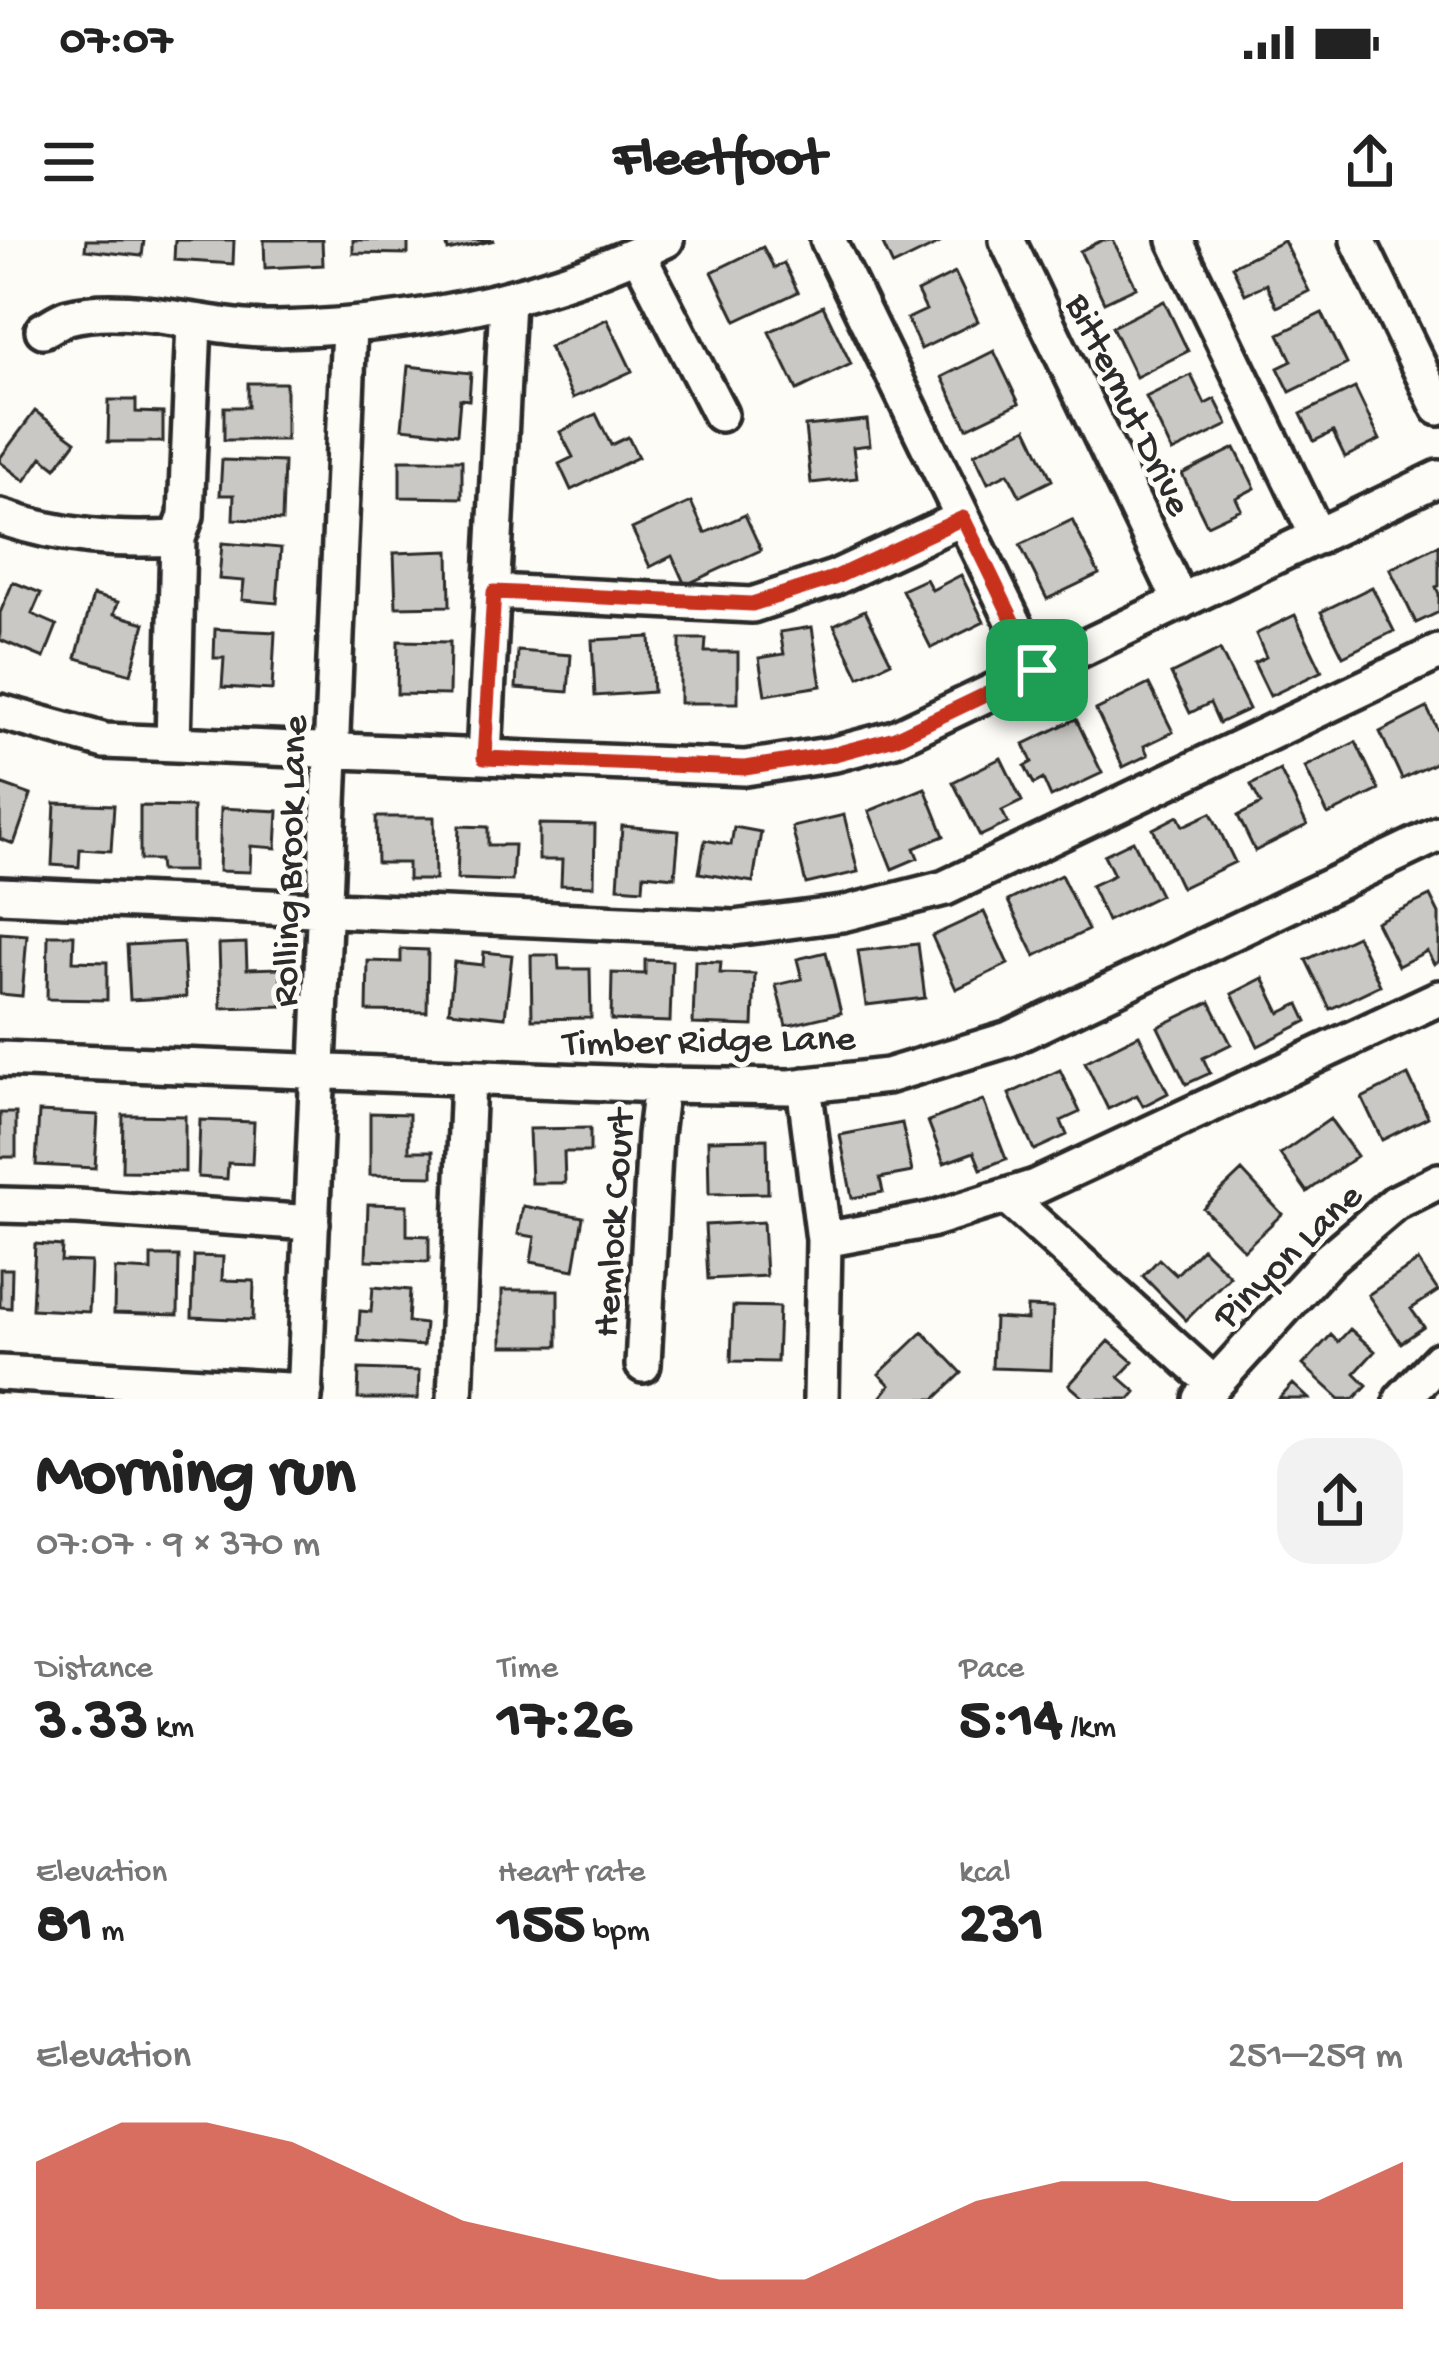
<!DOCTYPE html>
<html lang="en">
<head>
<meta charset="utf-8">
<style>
	:root { --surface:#fff; --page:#f2f2f2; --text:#222; --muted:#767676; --accent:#c8321e }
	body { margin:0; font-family:"Gochi Hand",sans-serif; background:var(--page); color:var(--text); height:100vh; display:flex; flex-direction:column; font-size:45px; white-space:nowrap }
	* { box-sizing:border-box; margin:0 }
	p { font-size:39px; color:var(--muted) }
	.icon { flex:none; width:66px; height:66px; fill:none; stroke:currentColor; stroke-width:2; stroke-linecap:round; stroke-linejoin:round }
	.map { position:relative; height:1159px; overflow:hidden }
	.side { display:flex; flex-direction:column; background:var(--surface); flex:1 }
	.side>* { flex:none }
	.pin { position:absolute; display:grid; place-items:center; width:102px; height:102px; color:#fff; margin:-51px; border-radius:24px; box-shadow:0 6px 18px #0006 }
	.round { display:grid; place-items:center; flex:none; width:126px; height:126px; border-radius:36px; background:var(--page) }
	.summary { display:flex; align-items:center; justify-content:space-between; height:204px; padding:0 36px }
	h1 { font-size:66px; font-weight:700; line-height:90px }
	.metrics { display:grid; grid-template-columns:repeat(3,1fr); gap:18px; height:204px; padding:12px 36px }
	.metrics div { display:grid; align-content:center }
	.metrics b { font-size:60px; font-weight:700 }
	.metrics small { font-size:33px; font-weight:400 }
	.metrics p { font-size:33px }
	.chart { height:336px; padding:24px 36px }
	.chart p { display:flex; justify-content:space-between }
	.chart svg { width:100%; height:216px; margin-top:12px; fill:var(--accent); opacity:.7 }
	.status { display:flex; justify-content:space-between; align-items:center; height:84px; padding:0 60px; background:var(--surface); direction:ltr }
	.status svg { height:33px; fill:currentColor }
	header { display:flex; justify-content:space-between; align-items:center; height:156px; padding:0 36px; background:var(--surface); font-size:54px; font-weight:700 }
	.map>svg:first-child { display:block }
	.building { fill:#c9c8c4; stroke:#2b2b2b; stroke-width:3 }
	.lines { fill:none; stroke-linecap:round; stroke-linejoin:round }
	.minor-casing { stroke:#2b2b2b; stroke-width:42 }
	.minor { stroke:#fdfcf7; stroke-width:33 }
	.route-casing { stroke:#fff; stroke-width:24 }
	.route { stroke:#c8321e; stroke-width:15 }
	.labels { text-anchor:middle; stroke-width:10; stroke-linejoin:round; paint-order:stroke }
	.street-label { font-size:39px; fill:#2b2b2b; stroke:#fdfcf7 }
</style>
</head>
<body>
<div class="status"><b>07:07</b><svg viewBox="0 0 49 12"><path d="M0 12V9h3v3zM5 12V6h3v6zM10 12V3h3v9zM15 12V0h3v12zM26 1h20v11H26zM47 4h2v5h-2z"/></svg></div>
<header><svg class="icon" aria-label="menu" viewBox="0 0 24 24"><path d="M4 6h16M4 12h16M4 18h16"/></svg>Fleetfoot<svg class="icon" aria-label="share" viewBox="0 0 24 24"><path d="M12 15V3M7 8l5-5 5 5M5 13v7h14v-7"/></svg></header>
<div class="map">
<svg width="1439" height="1159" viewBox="0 0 1439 1159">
	<rect width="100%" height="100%" fill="#fdfcf7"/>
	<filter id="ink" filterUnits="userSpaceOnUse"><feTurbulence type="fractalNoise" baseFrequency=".00833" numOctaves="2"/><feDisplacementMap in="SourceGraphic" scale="24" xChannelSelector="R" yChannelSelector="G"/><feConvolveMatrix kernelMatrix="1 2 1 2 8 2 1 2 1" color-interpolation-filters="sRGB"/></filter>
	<g filter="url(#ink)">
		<!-- building -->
		<path class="building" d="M86,0H144L142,16L85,10Z
			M175,0H234L233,24L174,20Z
			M264,0H322L323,25L265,28Z
			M353,0H408V14L353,13Z
			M446,0H495L448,11Z
			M881,0H938L940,3L893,26Z
			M1103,0H1113L1136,47L1104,62L1080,11Z
			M1284,1L1309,51L1277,67L1266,44L1245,54L1232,26Z
			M763,7L774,28L784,23L798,52L736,81L712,32Z
			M955,33L978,81L921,109L907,79L926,70L917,52Z
			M1164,61L1188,111L1136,137L1112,87Z
			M823,66L851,124L797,150L769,92Z
			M1322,73L1347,124L1290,152L1278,128L1292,121L1279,94Z
			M607,79L632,131L573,158L549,107Z
			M994,111L1019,163L967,188L942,137Z
			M408,126L471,133L469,160L460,159L457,194L402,188Z
			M1191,135L1205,164L1215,159L1228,185L1172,212L1146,157Z
			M248,143H286V200H224V167H248Z
			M1355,148L1380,200L1345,217L1333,192L1314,201L1301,174Z
			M109,160H136V172L163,173V202H108Z
			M35,171L76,201L56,228L42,217L25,241L0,222V218Z
			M596,174L611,205L628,197L638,217L571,250L559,224L573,217L560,192Z
			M867,180L870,205L853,207L857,238L811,243L805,186Z
			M1027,188L1052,240L1020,256L1008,233L988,243L974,214Z
			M1235,208L1255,248L1236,258L1241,269L1207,285L1182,234Z
			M222,220L284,222L282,281L233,279L234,255H220Z
			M400,220H462V258L400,257Z
			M691,262L705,293L745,275L761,310L685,345L672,316L650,327L632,289Z
			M1072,280L1099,334L1047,359L1020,305Z
			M222,303L281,308L277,363L242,360L244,341L219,339Z
			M1439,305V346L1436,347L1439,354V372L1416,383L1390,329Z
			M449,311L450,366L396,367L394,313Z
			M961,335L984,382L931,408L902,350L926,339L932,350Z
			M13,342L41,353L32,374L57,385L44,418L0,400V373Z
			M1372,347L1394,391L1343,416L1321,372Z
			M93,355L118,362L114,374L145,383L131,434L76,418Z
			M865,370L891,422L859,437L834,385Z
			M1295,375L1322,431L1270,456L1254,423L1266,417L1256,394Z
			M812,387L821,446L765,455L759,418L784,414L780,392Z
			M215,389L275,392L272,450L222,447L224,418H214Z
			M650,397L653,452L595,456L592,400Z
			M680,399H706L705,412H738V463H680Z
			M398,401L450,402L449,455L397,454Z
			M1220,410L1249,469L1219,483L1210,463L1190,473L1171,434Z
			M518,411L571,415L568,452L516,448Z
			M1149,444L1173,492L1144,506L1148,515L1123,527L1096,470Z
			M1427,468L1439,493V521L1402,539L1380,492Z
			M1076,479L1102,533L1051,557L1043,539L1034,544L1025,526L1032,522L1024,504Z
			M1356,502L1379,550L1328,575L1305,527Z
			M1001,518L1022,561L1002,571L1008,583L980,596L953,542Z
			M1280,530L1307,585L1255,611L1238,576L1261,564L1251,545Z
			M0,544L31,555L14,604L0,599Z
			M925,548L944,596L914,608L918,618L892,629L869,571Z
			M55,563L114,565L111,611L80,609L79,627L52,625Z
			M140,566L193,567V631H160L159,620H140Z
			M221,568L278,571L276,608L251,606L250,632L219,631Z
			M1211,573L1235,622L1181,648L1153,589L1178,576L1183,586Z
			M844,575L858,632L806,644L792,587Z
			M376,577H434L435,640H408V623H377Z
			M539,584L595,585L594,646L561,645L562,620H539Z
			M459,586L488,587V605H514L512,641L457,639Z
			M622,586L679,591L675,637L644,634L643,649L618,647Z
			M734,587L761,592L753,642L699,633L705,600L731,605Z
			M1133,601L1160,655L1107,681L1091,646L1114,635L1104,615Z
			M1061,635L1088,690L1035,716L1008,661Z
			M1430,656L1439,674V721L1434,724L1427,711L1398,726L1376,682Z
			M984,672L1008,724L956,749L932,696Z
			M0,693L27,695L22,756L0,754Z
			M48,695H74L73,721L107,722V760L47,759Z
			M1357,696L1380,745L1330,769L1306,720Z
			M183,702L186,757L130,760L127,705Z
			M246,703L247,729L280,728L282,766L221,768L219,704Z
			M918,704L925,758L866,765L858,711Z
			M401,709L428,710L427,772L367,771L368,721L401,722Z
			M484,712L512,715L505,777L449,771L454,722L483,725Z
			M826,712L841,773L786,786L776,745L802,739L797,719Z
			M531,715H558L559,729H590L591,778L532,779Z
			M645,720L672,721L670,782L611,780L612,733L645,734Z
			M695,721L721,722L720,733L755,734L753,786L693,784Z
			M1263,738L1280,773L1299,764L1307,781L1258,806L1232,754Z
			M1210,762L1231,804L1203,818L1210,833L1186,844L1158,787Z
			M1139,795L1168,853L1143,866L1137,855L1108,869L1085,822Z
			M1060,830L1080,872L1061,881L1067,895L1034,910L1009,854Z
			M1408,835L1428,877L1382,900L1362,858Z
			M983,860L1006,919L981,929L974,912L944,923L928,881Z
			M39,872L98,875L95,928L36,925Z
			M0,873H16V917H0Z
			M370,873L409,874V911H433V936L370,935Z
			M123,875L185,876V932L122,931Z
			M1330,879L1357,916L1307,952L1280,914Z
			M200,880L254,882L252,924L228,923L227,939L198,937Z
			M902,883L912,932L880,938L883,952L852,958L840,895Z
			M590,888V912H564L565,943H531L529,889Z
			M767,899L768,953L709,954L708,900Z
			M1242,931L1282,974L1244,1010L1203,968Z
			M368,964L407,965V995L429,996V1022L366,1020Z
			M523,966L583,977L574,1030L531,1022L535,997L518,994Z
			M763,982L766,1036L708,1039L705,985Z
			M35,1004L62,1006L61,1021L91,1022L89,1072L32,1069Z
			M1202,1008L1230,1036L1186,1080L1143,1036L1159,1019L1176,1035Z
			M151,1016H179L178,1075L114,1073L115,1029L151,1031Z
			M194,1016L223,1017L222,1040L254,1041L253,1080L192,1077Z
			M1418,1021L1438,1051L1411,1069L1424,1087L1401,1103L1368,1055Z
			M0,1029H12L11,1068L0,1067Z
			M373,1047L410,1050L408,1082L425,1084L423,1106L358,1101L360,1071L371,1072Z
			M502,1050H558V1106H502Z
			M733,1066L779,1067L777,1122L731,1121Z
			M1027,1067L1053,1068L1051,1130L992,1128L994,1078L1027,1080Z
			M1350,1089L1375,1111L1355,1133L1367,1145L1354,1159H1340L1303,1125L1331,1095L1338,1102Z
			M923,1092L962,1133L935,1159H879L890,1145L879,1134Z
			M1109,1101L1133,1122L1119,1137L1136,1152L1130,1159H1085L1069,1145Z
			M359,1129L419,1131L418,1159H358Z
			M1293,1144L1309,1159H1279Z"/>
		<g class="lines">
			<defs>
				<path id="minor" d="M828,0L1037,430
					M1007,0L1181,362
					M1175,0L1318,297
					M1358,0L1439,168
					M638,14L720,174
					M43,90C51,86 59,80 68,77C130,60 211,91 277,89C413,86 544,60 666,0
					M0,277C64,298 112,301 178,298L173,504
					M178,298L186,276L194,83
					M494,352L752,365L834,338L963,278
					M0,472L105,501L745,528L835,514L895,498L1439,238
					M484,517L507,60
					M0,655L734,688L842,674L945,648L1439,412
					M0,819L661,845L790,847L887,836L1009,799L1439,594
					M804,845L824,1000L821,1159
					M1006,956L1214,1144
					M0,965L78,967L312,983
					M824,1000L930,980L1035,947L1439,758
					M643,1125L655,895L661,845
					M0,1133L305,1151
					M304,1159L349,87
					M455,1159L468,839
					M1201,1159L1329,1019L1395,963L1439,941
					M1402,1159L1439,1120"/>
			</defs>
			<!-- minor casing -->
			<use href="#minor" class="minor-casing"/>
			<!-- minor -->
			<use href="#minor" class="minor"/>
		</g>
	</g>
	<g class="lines" filter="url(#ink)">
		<defs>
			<path id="route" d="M963,278L1037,430L895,498L835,514L745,528L484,518L494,352L752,364L834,338Z"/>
		</defs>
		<!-- route casing -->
		<use href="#route" class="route-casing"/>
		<!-- route -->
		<use href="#route" class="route"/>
	</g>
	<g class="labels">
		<!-- street labels -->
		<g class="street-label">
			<text transform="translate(1132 163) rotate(64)" y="14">Bitternut Drive</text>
			<text transform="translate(286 621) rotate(-88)" y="14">Rolling Brook Lane</text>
			<text transform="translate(709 797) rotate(-1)" y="14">Timber Ridge Lane</text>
			<text transform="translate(610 983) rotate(-86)" y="14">Hemlock Court</text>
			<text transform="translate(1285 1013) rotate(-44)" y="14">Pinyon Lane</text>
		</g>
	</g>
</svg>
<div class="pin" style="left:1037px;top:430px;background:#1e9e55"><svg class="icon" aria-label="arrive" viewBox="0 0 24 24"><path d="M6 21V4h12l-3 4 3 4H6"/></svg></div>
</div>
<section class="side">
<div class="summary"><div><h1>Morning run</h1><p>07:07 · 9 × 370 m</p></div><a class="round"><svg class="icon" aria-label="share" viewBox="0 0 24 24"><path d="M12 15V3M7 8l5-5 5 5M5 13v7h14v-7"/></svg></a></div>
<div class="metrics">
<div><p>Distance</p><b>3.33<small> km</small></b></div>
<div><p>Time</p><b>17:26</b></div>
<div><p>Pace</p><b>5:14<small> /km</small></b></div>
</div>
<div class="metrics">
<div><p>Elevation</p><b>81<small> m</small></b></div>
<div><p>Heart rate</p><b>155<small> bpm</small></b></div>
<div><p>kcal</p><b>231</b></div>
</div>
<div class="chart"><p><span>Elevation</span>251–259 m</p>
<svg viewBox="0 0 160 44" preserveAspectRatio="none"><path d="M0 44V14L10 6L20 6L30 10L40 18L50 26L60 30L70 34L80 38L90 38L100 30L110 22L120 18L130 18L140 22L150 22L160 14V44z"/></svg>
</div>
</section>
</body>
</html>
